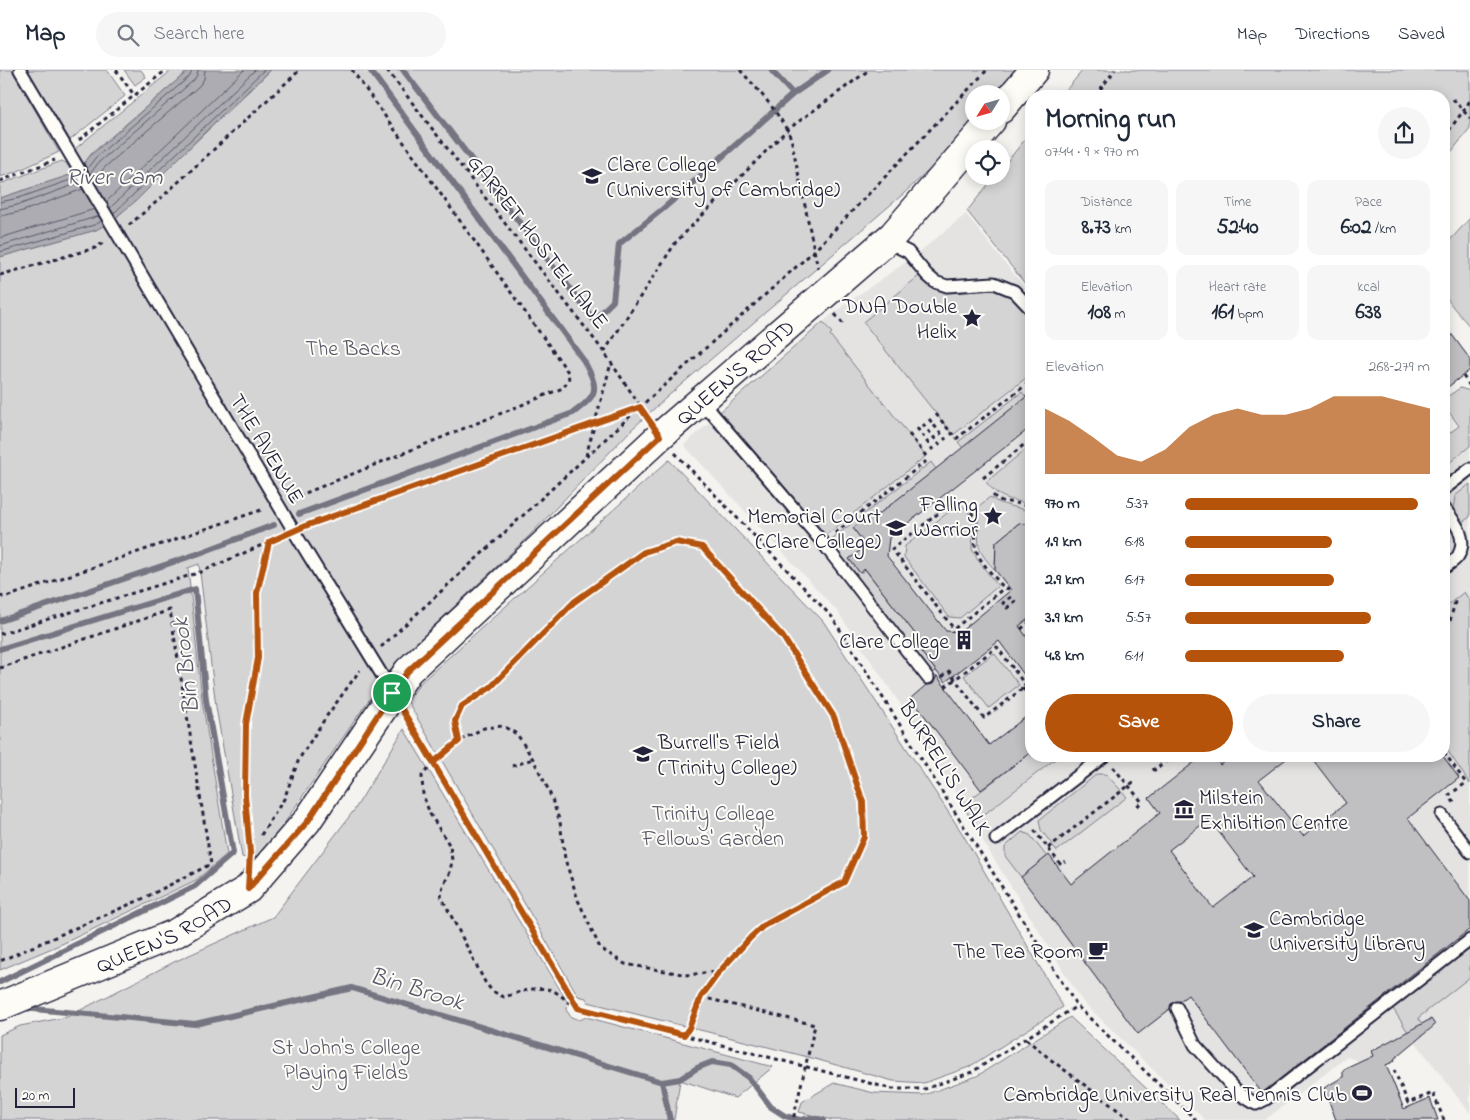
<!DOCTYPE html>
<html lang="en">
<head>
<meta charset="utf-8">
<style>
	:root { --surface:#fff; --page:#f6f6f7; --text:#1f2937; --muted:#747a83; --line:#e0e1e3; --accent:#b45309 }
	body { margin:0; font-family:"Indie Flower",sans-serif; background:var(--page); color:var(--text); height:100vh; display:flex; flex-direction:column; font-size:19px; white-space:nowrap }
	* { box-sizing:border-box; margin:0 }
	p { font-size:16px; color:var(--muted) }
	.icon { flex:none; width:28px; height:28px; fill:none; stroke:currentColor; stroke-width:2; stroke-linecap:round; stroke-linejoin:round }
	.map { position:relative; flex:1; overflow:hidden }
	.drawer { position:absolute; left:1025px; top:20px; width:425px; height:672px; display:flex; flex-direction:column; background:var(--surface); border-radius:20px; box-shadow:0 2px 12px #0003 }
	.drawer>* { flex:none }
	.needle { width:32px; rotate:233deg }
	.tools { position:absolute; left:965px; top:15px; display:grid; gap:10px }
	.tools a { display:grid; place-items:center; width:45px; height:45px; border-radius:50%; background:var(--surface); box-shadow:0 2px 12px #0003; font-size:25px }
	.scale { position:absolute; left:15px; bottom:12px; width:60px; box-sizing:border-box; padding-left:5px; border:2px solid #22223b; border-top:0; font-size:14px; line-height:18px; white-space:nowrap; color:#22223b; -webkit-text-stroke:4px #fdfcf7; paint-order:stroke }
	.pin { position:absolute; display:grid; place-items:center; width:42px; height:42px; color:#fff; margin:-21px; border:2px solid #fff; border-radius:50%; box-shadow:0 1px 5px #0007 }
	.round { display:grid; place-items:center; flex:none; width:52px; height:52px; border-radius:26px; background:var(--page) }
	.summary { display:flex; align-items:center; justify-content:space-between; height:85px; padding:0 20px }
	h1 { font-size:28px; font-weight:800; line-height:38px }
	.metrics { display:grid; grid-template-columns:repeat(3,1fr); gap:8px; height:85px; padding:5px 20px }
	.metrics div { display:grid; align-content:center; border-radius:12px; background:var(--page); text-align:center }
	.metrics b { font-size:21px; font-weight:800 }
	.metrics small { font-size:14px; font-weight:400 }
	.metrics p { font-size:14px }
	.chart { height:140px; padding:10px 20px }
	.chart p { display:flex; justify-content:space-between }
	.chart svg { width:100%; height:90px; margin-top:5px; fill:var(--accent); opacity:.7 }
	.cta { display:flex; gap:10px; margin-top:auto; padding:10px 20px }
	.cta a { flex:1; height:58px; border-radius:30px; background:var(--accent); color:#fff; font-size:20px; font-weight:800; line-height:58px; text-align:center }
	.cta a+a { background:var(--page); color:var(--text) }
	ul { padding:0 20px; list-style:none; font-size:16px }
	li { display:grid; grid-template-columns:80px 60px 1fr; align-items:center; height:38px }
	li i { height:12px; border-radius:6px; background:var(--accent) }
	header { display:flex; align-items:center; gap:30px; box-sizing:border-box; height:70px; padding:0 25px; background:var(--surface); border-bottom:1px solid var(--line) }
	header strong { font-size:24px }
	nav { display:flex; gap:28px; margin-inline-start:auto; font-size:18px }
	.search { width:350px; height:45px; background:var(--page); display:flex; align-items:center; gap:12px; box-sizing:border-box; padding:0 18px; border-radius:28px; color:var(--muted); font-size:19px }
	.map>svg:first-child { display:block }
	.built { fill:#e4e3e2 }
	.green { fill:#d5d4d5; stroke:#7c7b88 }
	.water { fill:#acacb2; stroke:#757582 }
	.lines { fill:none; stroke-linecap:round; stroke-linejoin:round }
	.shore { stroke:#59596b; stroke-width:1 }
	.stream { stroke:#757582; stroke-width:6 }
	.building { fill:#c0bfc2; stroke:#22223b; fill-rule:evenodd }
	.lane-casing { stroke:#22223b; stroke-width:15 }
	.primary-casing { stroke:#22223b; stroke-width:31 }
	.path { stroke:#22223b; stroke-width:3; stroke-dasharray:4 4; stroke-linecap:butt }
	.lane { stroke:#fdfcf7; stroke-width:11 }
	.primary { stroke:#fdfcf7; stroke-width:28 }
	.route-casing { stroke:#fff; stroke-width:10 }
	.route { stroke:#b45309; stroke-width:6 }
	.labels { text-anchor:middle; stroke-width:4; stroke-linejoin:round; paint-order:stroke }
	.poi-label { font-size:22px; fill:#22223b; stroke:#fdfcf7; text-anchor:end }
	.street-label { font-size:22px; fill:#22223b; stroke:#fdfcf7 }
	.park-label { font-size:22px; fill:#585769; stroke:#fdfcf7 }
	.water-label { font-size:24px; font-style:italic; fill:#59596b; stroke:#fdfcf7 }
</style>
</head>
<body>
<header>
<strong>Map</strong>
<div class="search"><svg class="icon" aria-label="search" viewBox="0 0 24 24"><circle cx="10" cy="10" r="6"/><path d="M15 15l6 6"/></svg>Search here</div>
<nav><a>Map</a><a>Directions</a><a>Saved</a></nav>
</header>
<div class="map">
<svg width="1470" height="1050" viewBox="0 0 1470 1050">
	<rect width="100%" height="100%" fill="#f4f3ef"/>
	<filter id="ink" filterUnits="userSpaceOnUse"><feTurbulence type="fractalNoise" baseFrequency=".02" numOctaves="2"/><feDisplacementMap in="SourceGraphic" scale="10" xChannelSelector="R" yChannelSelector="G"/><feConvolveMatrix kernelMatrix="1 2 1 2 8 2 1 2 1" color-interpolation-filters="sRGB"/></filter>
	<g filter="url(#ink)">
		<!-- built -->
		<path class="built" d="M966,144L1031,226V686H1444V397L1470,376V1043L1414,970L1412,974L1399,985L1395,991L1379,998L1347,987L1265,1050H1205L1082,931L981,768L963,735L901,635L837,541L684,375L823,252L844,235L912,188Z"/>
		<!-- green -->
		<path class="green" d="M0,0H12L59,82L18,101L0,107Z
			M28,0H107L125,26L70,70Z
			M124,0H141L146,7L135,15Z
			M172,0H189L91,84L82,96L75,83L76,78Z
			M271,0H1022L1001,24H974V51L964,68L902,125L667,327L633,358L529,466L405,583L377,618L293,740L260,791L242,787L216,637L199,494L188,498L202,630L227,784L196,810L64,873L0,900V187L96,160L116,148Z
			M1083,0H1470V58L1444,91V26H1061Z
			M1031,62V221L967,141L995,106H1001V99Z
			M62,91L66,93L73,104L0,128V114Z
			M1470,148V257C1461,245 1437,225 1446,210L1444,207V177Z
			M919,206L931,217L945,223L996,220L1012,226L1031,249V304L953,365L863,252Z
			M823,252L832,263L830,265L926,386L826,465L720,342Z
			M1460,318L1470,321V376L1444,397V367L1459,356L1444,335V329Z
			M1022,322L1026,327L963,378L958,372Z
			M1031,375V436C1009,426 1003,433 986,412Z
			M669,390L823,551L962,763L1063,937L969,997L924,1013L893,1011L808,987L588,932L586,928L578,926L408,632L419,614Z
			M931,392L936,399L874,448L870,444L853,458L862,470L861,480L850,489L860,503L865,499L926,578L921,582L936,601L931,605L829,471Z
			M1470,414V447L1461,453L1453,439L1455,426Z
			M990,427C1002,437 1017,436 1031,442V455L1019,453L996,472L995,500C989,493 981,485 979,476C977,462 982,452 974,440Z
			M960,433L969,443L973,453L972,479L977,489L998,516L960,548L949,547L904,487L905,476Z
			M1444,453C1450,462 1454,472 1444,480Z
			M1464,522L1470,531V714L1444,675V538Z
			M994,583L1019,615L989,638L964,606Z
			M404,659L567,931L566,940L571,947L580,950L586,947L773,997L735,1028L680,1010L674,1050H0V965L20,956L67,947L174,892L273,847L355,739Z
			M1031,682V686H1059L973,753L963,735Z
			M1097,704H1106L1127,727L1057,781L1041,760L1039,750Z
			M1022,762L1030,765L1047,787L1021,807L1005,786V777Z
			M1470,876V907L1418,948L1426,959L1413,970L1392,937Z
			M1070,947L1180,1050H832L799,1042L802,1032L834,1013L874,1023L924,1025L977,1006Z"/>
		<!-- water -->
		<path class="water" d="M189,0H271L226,41L136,131L111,151L96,160L0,187V128L73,104L82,96L91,85Z"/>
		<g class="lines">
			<!-- shore -->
			<path class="shore" d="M87,99L95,88L190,6L192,0
				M90,104L99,92L194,10L197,5L198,0
				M94,111L105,97L199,16L204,9L205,0
				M0,132L19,128L76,108
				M106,132L244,0
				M110,138L255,0
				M0,139L21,134L79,113
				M113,144L264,0
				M0,146L23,141L83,119
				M0,168L95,139
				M0,176L99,146
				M0,182L94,155L102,151"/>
			<!-- stream -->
			<path class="stream" d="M403,0L594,250L613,231L619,174L664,138L775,40
				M771,0L793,24
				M776,39L793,24L828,0
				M299,444L573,343C599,324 599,319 584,291L370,0
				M0,551L197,484L274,455
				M0,579L195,519L206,630L233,783L195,816L0,912
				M23,938L195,954L352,918L662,1012L680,1009L697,998L712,992L731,995L749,1008L771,1037L785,1046L800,1050
				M662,1012L670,1050
				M801,1050L811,1048L823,1050"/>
		</g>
		<!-- building -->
		<path class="building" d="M1444,254L1470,289V300L1444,320Z
			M1031,323V357L889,468L887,486L946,561L960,562L1011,520L995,500L996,472L1019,453L1031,455V547L1019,556L1031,573V614L999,571L945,612L921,582L926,578L865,499L860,503L849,489L866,476L853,458L871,444L874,448Z
			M937,606L989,675L1031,643V682L981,720L911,628L926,615L933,614Z
			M1202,686H1214L1220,695L1231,686H1290L1259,710L1303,766L1346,733L1310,686H1443L1459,708L1408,748L1470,831V859L1262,1023L1188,925L1180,931L1173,932L1171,934L1170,939L1138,964L1021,807L1049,785L1071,814L1160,743L1149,728ZM1209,749L1253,807L1213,838L1169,780Z
			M1431,949L1435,955L1394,989L1395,991L1386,995L1404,1039L1430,1028L1438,1050H1336L1324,1018L1343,1007V1000L1373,986L1371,981Z"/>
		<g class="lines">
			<defs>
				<path id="lane" d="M20,0L298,468L393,623
					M886,171L908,182L927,205L935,212L947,216L994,213L1014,221L1031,239
					M696,338L711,342L768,408L823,473L928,608
					M1444,419L1470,399
					M1444,438C1454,451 1469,468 1458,486C1456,490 1449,494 1445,497
					M1442,745L1470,782
					M996,769L1104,686
					M1177,938L1195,975L1238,1023L1256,1034L1266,1029L1470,870"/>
				<g id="primary">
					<path d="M1001,39L1034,0"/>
					<path id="s1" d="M0,936L176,863L248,819L307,751L408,601L660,366L893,165L991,51"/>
				</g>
			</defs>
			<!-- lane casing -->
			<use href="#lane" class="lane-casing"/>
			<!-- primary casing -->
			<use href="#primary" class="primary-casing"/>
			<!-- path -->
			<path class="path" d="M116,0L134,25
				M387,0L604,282L647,346
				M740,0C759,21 779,42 791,68L818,199
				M1095,26L1115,0
				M1453,29L1470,48
				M1444,67L1467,36L1470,30
				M79,70L166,0
				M0,111L55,90
				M129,155L161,128L300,0
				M0,205L95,178L106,171
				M835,244L843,254
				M604,282L676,172L787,60L869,0
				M1463,306L1470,316
				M936,344L953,365
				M929,349L946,370
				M923,354L940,375
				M917,358L933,380
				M909,364L926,386
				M956,369L1031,311
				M675,383L832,547L1077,936L1196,1050
				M586,386L611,293
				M983,408L1031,369
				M993,425C1000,433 1006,431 1015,433C1021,434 1026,436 1031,438
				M291,429L563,318L569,310L568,302L352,0
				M957,429L892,479L954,559L1004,518
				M971,442C982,456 972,466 976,480C981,494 995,507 1004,518L1010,519
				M306,455L637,338
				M835,463L929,389
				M0,525L3,527L9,526L264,439
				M1011,527L1003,533L1007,538L1018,529
				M1021,559L1031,551
				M0,564L201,502L280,467
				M1444,574L1456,528
				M381,577L640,337L815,180L987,0
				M0,598L170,540L211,794L142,829L0,891
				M942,607L949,601L984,648L1026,616L1012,597
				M945,617L997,577L1012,597L1016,594
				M1023,618L1031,629
				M406,644L578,938L892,1019H925L972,1002L1077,936
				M459,671L455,651L462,636L491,617L574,531L644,482L676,472L702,477L783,567L834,647L863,732L864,767L844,812L763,855L720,901L688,905L625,894L600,878L578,830L565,789L560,752L549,721L533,689L517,664L503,656L484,658L459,671L434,692L422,706L423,725L430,744L450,776L452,790L450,802L443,816L441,826L485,912L492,921L504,927C518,923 536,915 551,920C560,923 569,934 578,938
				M1444,682L1466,713L1449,725L1455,734
				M1171,686L1173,689
				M1165,689L1167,693
				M1159,694L1161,698
				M512,696L533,689
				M1113,697L1142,732L1135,738
				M1153,698L1156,702
				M1034,760L1061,795L1065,792
				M261,765L284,729L299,689L326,647L360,600
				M1048,778L1136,710
				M250,781L245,725L246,654L259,588L257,523L269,472
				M701,927L815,955L793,1050
				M684,965L689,958L701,927L720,901
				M1026,969L1050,989L1131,1050
				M1394,1000L1408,1033L1433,1023L1444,1050"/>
			<!-- lane -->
			<use href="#lane" class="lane"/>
			<!-- primary -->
			<use href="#primary" class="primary"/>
		</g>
	</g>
	<g class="lines" filter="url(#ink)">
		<defs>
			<path id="route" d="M392,623L308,751L248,819L250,783L245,725L246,654L258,588L257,523L269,472L305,456L640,337L660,366L408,601L392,623L434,692L459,671L455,651L462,636L491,617L574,532L644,482L676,472L702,477L783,567L834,647L863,732L864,767L844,812L763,856L751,867L720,901L701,927L689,958L684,965L578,938L392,623"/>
		</defs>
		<!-- route casing -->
		<use href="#route" class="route-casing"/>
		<!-- route -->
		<use href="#route" class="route"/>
	</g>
	<!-- icons -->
	<defs>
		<symbol id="university-bare" viewBox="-9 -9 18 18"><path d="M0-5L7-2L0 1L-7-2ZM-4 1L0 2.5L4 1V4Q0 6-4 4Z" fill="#22223b" stroke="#fdfcf7" stroke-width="2.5" paint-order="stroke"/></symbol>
		<symbol id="sight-bare" viewBox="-9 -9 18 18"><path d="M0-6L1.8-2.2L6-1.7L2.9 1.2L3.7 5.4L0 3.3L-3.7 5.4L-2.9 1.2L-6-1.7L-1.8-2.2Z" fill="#22223b" stroke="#fdfcf7" stroke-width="2.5" paint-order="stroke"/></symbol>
		<symbol id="building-bare" viewBox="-9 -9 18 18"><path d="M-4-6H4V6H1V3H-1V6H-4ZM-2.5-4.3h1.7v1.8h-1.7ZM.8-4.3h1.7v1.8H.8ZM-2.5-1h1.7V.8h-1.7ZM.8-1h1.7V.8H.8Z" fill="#22223b" stroke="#fdfcf7" stroke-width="2.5" paint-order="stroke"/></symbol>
		<symbol id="museum-bare" viewBox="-9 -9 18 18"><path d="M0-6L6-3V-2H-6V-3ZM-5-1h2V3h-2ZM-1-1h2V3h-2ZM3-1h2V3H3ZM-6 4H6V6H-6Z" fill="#22223b" stroke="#fdfcf7" stroke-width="2.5" paint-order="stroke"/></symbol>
		<symbol id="cafe-bare" viewBox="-9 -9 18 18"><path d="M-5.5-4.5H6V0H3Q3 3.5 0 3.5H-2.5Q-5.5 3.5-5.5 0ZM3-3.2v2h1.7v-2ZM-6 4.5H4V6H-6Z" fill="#22223b" stroke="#fdfcf7" stroke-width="2.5" paint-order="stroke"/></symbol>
		<symbol id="stadium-bare" viewBox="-9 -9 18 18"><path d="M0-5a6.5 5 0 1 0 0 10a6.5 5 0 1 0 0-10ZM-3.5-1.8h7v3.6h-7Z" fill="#22223b" stroke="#fdfcf7" stroke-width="2.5" paint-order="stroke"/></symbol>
	</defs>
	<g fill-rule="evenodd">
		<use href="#university-bare" x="578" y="92" width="28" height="28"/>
		<use href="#sight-bare" x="958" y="234" width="28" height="28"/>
		<use href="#sight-bare" x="979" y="432" width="28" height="28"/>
		<use href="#university-bare" x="882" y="444" width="28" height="28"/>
		<use href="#building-bare" x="950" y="556" width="28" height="28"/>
		<use href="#university-bare" x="629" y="670" width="28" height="28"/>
		<use href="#museum-bare" x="1170" y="725" width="28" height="28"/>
		<use href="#university-bare" x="1240" y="846" width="28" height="28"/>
		<use href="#cafe-bare" x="1084" y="866" width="28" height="28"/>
		<use href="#stadium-bare" x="1348" y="1009" width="28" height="28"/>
	</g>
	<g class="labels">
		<!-- poi labels -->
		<g class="poi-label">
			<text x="607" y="101" text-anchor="start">Clare College<tspan x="607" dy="25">(University of Cambridge)</tspan></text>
			<text x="957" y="243">DNA Double<tspan x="957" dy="25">Helix</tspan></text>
			<text x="978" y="441">Falling<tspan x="978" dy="25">Warrior</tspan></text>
			<text x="881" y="453">Memorial Court<tspan x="881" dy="25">(Clare College)</tspan></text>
			<text x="949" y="578">Clare College</text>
			<text x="658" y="679" text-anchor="start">Burrell's Field<tspan x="658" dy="25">(Trinity College)</tspan></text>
			<text x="1199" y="734" text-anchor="start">Milstein<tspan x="1199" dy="25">Exhibition Centre</tspan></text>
			<text x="1269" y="855" text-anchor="start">Cambridge<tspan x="1269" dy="25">University Library</tspan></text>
			<text x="1083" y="888">The Tea Room</text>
			<text x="1347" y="1031">Cambridge University Real Tennis Club</text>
		</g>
		<!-- street labels -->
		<g class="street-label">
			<text transform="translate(539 171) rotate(52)" y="8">GARRET HOSTEL LANE</text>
			<text dy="8" stroke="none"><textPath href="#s1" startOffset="989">QUEEN'S ROAD</textPath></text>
			<text transform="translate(268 378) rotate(59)" y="8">THE AVENUE</text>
			<text transform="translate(946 697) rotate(58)" y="8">BURRELL'S WALK</text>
			<text dy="8" stroke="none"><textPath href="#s1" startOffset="179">QUEEN'S ROAD</textPath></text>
		</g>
		<!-- park labels -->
		<g class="park-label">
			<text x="353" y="285">The Backs</text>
			<text x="713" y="750">Trinity College<tspan x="713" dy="25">Fellows' Garden</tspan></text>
			<text x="346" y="984">St John's College<tspan x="346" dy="25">Playing Fields</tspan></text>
		</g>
		<!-- water labels -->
		<g class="water-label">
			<text x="114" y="114">River Cam</text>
			<text transform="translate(185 596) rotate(-97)" y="8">Bin Brook</text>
			<text transform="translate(417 918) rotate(17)" y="8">Bin Brook</text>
		</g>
	</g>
</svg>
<div class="tools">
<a><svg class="needle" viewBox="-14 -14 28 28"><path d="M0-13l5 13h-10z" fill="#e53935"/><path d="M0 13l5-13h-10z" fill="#747a83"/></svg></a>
<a><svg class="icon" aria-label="locate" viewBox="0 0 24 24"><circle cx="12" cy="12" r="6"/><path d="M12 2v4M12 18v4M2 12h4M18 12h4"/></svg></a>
</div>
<div class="scale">20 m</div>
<div class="pin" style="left:392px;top:623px;background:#1e9e55"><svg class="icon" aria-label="arrive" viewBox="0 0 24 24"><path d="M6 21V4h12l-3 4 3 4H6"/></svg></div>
<section class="drawer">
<div class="summary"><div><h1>Morning run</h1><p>07:44 · 9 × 970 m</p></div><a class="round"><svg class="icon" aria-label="share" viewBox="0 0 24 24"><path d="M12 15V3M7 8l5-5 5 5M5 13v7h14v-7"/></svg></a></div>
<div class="metrics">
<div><p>Distance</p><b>8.73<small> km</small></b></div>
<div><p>Time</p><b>52:40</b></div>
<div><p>Pace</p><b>6:02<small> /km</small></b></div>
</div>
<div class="metrics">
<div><p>Elevation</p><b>108<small> m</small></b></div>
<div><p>Heart rate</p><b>161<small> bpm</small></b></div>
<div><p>kcal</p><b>638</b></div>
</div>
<div class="chart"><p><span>Elevation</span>268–279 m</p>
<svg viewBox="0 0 160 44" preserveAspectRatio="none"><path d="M0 44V12L10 18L20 26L30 35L40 38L50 32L60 21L70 15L80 12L90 15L100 15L110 12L120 6L130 6L140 6L150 9L160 12V44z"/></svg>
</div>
<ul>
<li><b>970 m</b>5:37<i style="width:95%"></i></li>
<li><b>1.9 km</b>6:18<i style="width:60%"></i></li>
<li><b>2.9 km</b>6:17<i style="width:61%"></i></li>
<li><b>3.9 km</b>5:57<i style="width:76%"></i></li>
<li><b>4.8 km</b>6:11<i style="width:65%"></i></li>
</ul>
<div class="cta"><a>Save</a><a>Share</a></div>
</section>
</div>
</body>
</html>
